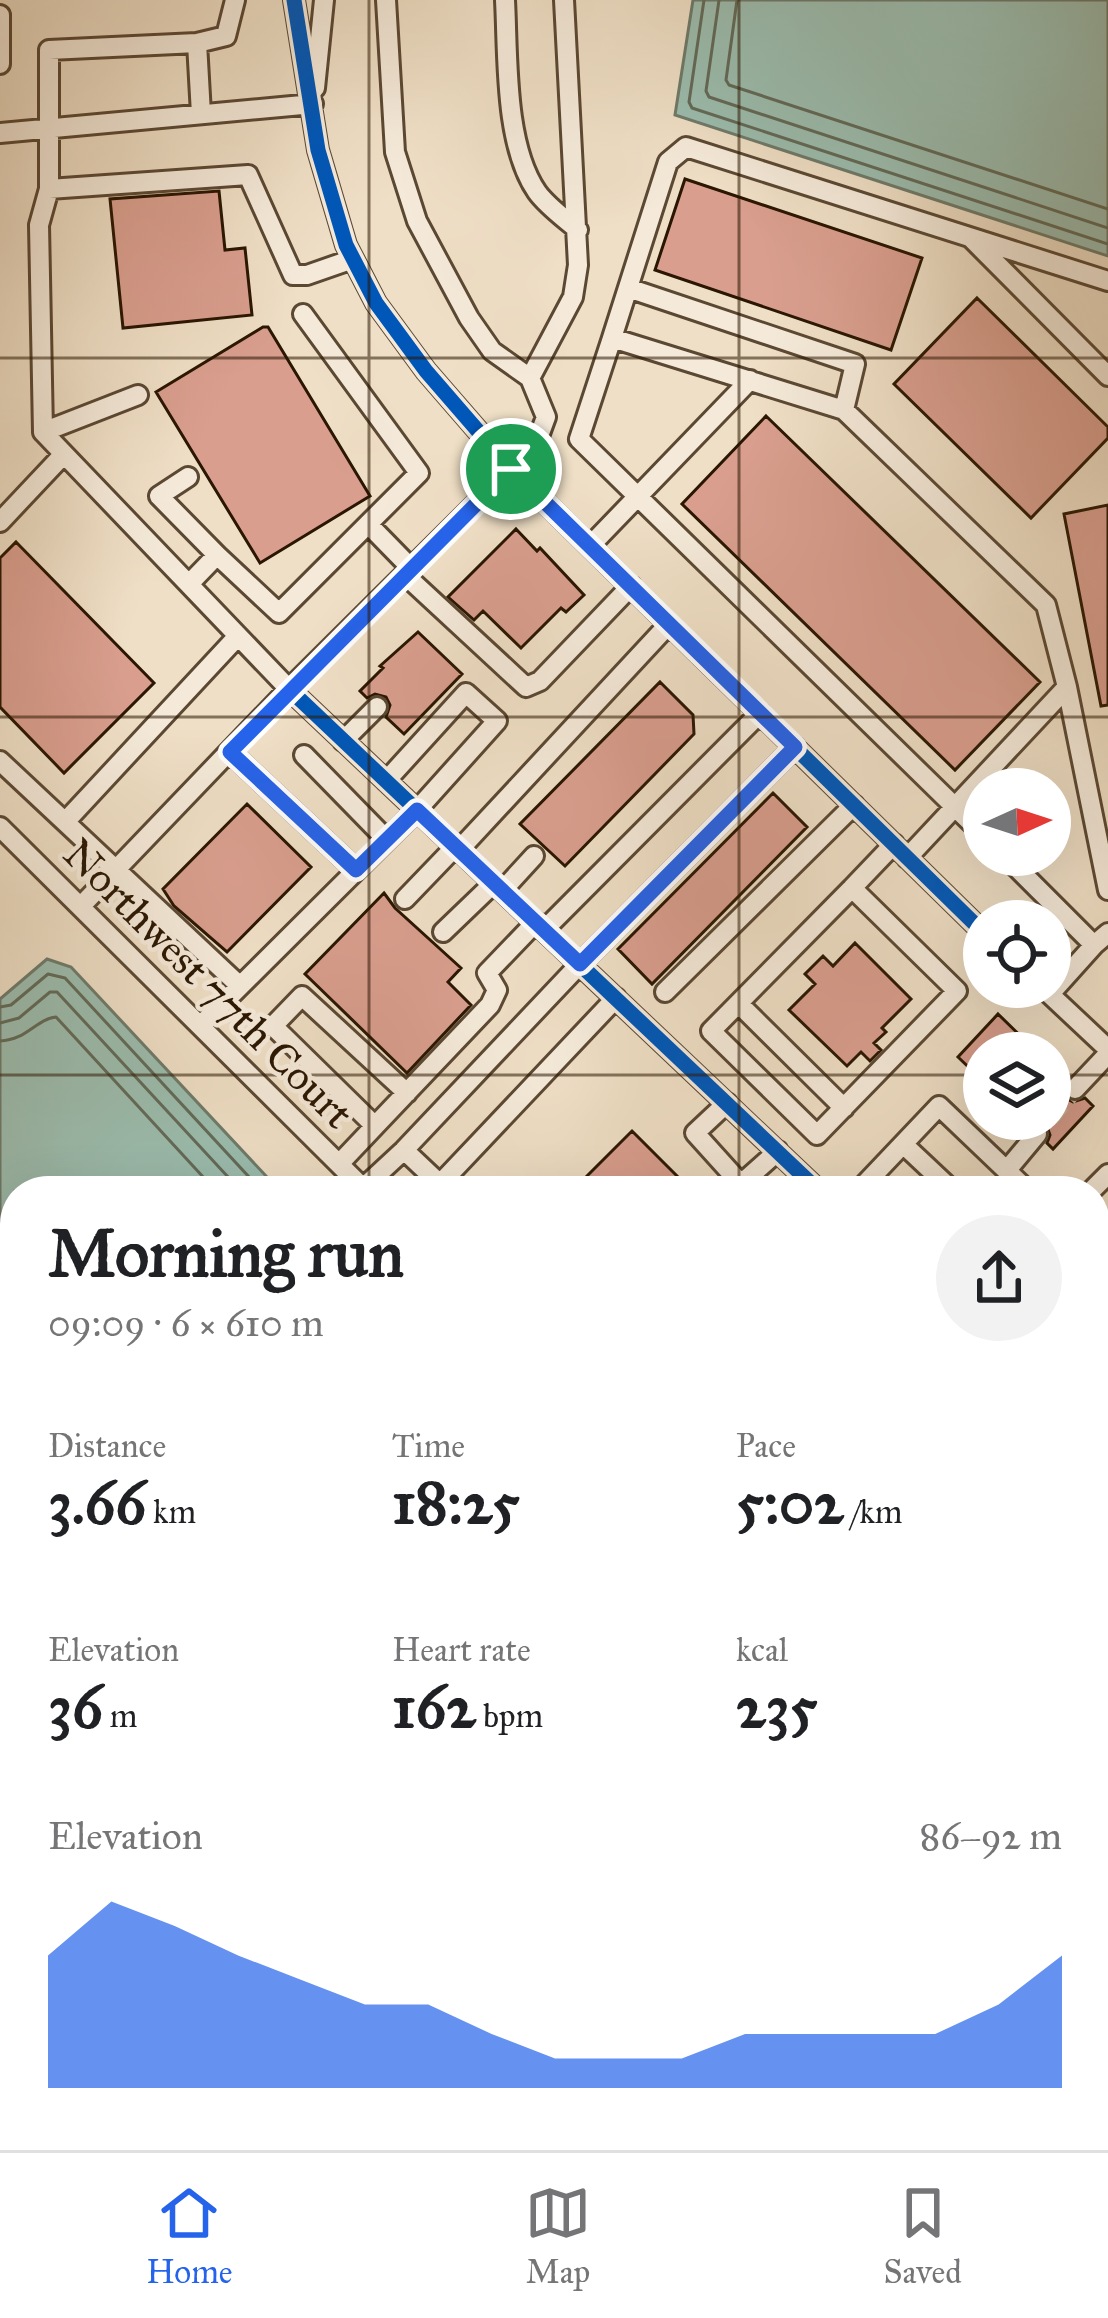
<!DOCTYPE html>
<html lang="en">
<head>
<meta charset="utf-8">
<style>
	:root { --surface:#fff; --page:#f2f2f2; --text:#202124; --muted:#757577; --line:#e0e0e0; --accent:#2563eb }
	body { margin:0; font-family:"IM FELL Great Primer",serif; background:var(--page); color:var(--text); height:100vh; display:flex; flex-direction:column; font-size:45px; white-space:nowrap }
	* { box-sizing:border-box; margin:0 }
	p { font-size:39px; color:var(--muted) }
	.icon { flex:none; width:66px; height:66px; fill:none; stroke:currentColor; stroke-width:2; stroke-linecap:round; stroke-linejoin:round }
	.map { position:relative; flex:1; overflow:hidden }
	.side { position:absolute; left:0px; top:1176px; width:1110px; height:975px; display:flex; flex-direction:column; background:var(--surface); border-radius:48px 48px 0 0; box-shadow:0 12px 48px #0002 }
	.side>* { flex:none }
	.needle { width:78px; rotate:87deg }
	.controls { position:absolute; left:963px; top:768px; display:grid; gap:24px }
	.controls a { display:grid; place-items:center; width:108px; height:108px; border-radius:50%; background:var(--surface); box-shadow:0 12px 48px #0002; font-size:60px }
	.pin { position:absolute; display:grid; place-items:center; width:102px; height:102px; color:#fff; margin:-51px; border:6px solid #fff; border-radius:50%; box-shadow:0 3px 12px #0007 }
	.round { display:grid; place-items:center; flex:none; width:126px; height:126px; border-radius:63px; background:var(--page) }
	.summary { display:flex; align-items:center; justify-content:space-between; height:204px; padding:0 48px }
	h1 { font-size:66px; font-weight:700; line-height:90px }
	.figures { display:grid; grid-template-columns:repeat(3,1fr); gap:18px; height:204px; padding:12px 48px }
	.figures div { display:grid; align-content:center }
	.figures b { font-size:60px; font-weight:700 }
	.figures small { font-size:33px; font-weight:400 }
	.figures p { font-size:33px }
	.chart { height:336px; padding:24px 48px }
	.chart p { display:flex; justify-content:space-between }
	.chart svg { width:100%; height:216px; margin-top:12px; fill:var(--accent); opacity:.7 }
	.dock { display:flex; justify-content:space-around; align-items:center; height:168px; border-top:3px solid var(--line); background:var(--surface); font-size:33px; color:var(--muted) }
	.dock a { display:grid; justify-items:center; gap:6px }
	.dock .current { color:var(--accent) }
	.map>svg:first-child { display:block }
	.green { fill:#c0c091; stroke:#756b4a; stroke-width:3 }
	.water { fill:#9bbdaf; stroke:#6e7a6a; stroke-width:3 }
	.lines { fill:none; stroke-linecap:round; stroke-linejoin:round }
	.shore { stroke:#626a58; stroke-width:3 }
	.building { fill:#d99e8e; stroke:#2a1602; stroke-width:3 }
	.minor-tunnel { stroke:#c8b79f; stroke-width:18; stroke-dasharray:18 9; stroke-linecap:butt }
	.minor-casing { stroke:#5b4833; stroke-width:24 }
	.highway-casing { stroke:#2a1602; stroke-width:33 }
	.minor { stroke:#f5eada; stroke-width:18 }
	.highway { stroke:#e8c083; stroke-width:27 }
	.cycleway-casing { stroke:#f5eada; stroke-width:22 }
	.cycleway { stroke:#0057b8; stroke-width:15 }
	.route-casing { stroke:#fff; stroke-width:24 }
	.route { stroke:#2563eb; stroke-width:15 }
	.grid { fill:none; stroke:#2a1602; stroke-width:3; stroke-opacity:0.55 }
	.labels { text-anchor:middle; stroke-width:9; stroke-linejoin:round; paint-order:stroke }
	.street-label { font-size:42px; fill:#2a1602; stroke:#f5eada }
</style>
</head>
<body>
<div class="map">
<svg width="1108" height="2150" viewBox="0 0 1108 2150">
	<rect width="100%" height="100%" fill="#efdfc6"/>
	<filter id="stains"><feTurbulence type="fractalNoise" baseFrequency=".00167" numOctaves="4"/><feColorMatrix values="0 0 0 0 .2 0 0 0 0 .09 0 0 0 0 .02 0 0 0 .5 -.17"/></filter>
	<radialGradient id="worn" r=".72"><stop offset=".6" stop-color="#630" stop-opacity="0"/><stop offset="1" stop-color="#630" stop-opacity=".3"/></radialGradient>
	<!-- green -->
	<path class="green" d="M0,1807L15,1869V2136H47L48,2150H0Z
		M92,2136H418L254,2150H93Z"/>
	<!-- water -->
	<path class="water" d="M693,0H1108V256L675,115Z
		M47,959L71,967L280,1191H15V1465L0,1440V999Z"/>
	<g class="lines">
		<!-- shore -->
		<path class="shore" d="M704,0L689,102L692,108L1108,244
			M719,0L706,91L709,97L1108,228
			M737,0L726,80L729,85L1108,209
			M0,1007L11,1005L48,974L65,978L262,1191
			M0,1023L19,1018L50,992H57L241,1191
			M0,1041C27,1040 36,1019 56,1017L216,1191"/>
	</g>
	<!-- building -->
	<path class="building" d="M685,179L922,258L891,350L655,270Z
		M219,191L225,250L245,248L252,315L123,328L110,199Z
		M977,298L1108,427V438L1031,518L894,384Z
		M263,327H268L370,496L260,563L156,392Z
		M766,416L1040,682L955,770L682,504Z
		M1108,505V705L1101,706L1064,514Z
		M516,529L537,551L540,548L584,595L566,612L561,608L521,648L483,611L474,620L448,597Z
		M16,542L154,683L64,773L0,707V558Z
		M418,632L462,674L404,734L386,717L390,705L386,697L375,694L367,698L360,691L383,668L380,666Z
		M660,682L693,715L694,734L565,866L520,824Z
		M773,793L807,827L652,984L618,949Z
		M247,804L311,867L227,952L174,906L163,889Z
		M384,893L395,908L461,968L448,982L471,1005L407,1073L305,974Z
		M855,943L911,999L882,1028L886,1032L874,1043L881,1050L870,1061L861,1052L847,1066L789,1010L815,984L805,974L823,956L833,966Z
		M998,1014L1038,1053H984V1082L958,1057Z
		M1058,1072L1065,1079L1062,1087L1065,1098L1073,1102L1085,1098L1093,1106L1053,1149L1047,1143L1050,1135L1046,1124L1038,1121L1027,1125L1021,1119H1050V1080Z
		M632,1131L692,1191H572Z
		M1095,1228L1108,1241V1367L1095,1354Z
		M1107,1698H1108V1781L1095,1776V1729Z"/>
	<g class="lines">
		<!-- minor-tunnel -->
		<path class="minor-tunnel" d="M1050,1118L1075,1089"/>
		<defs>
			<path id="minor" d="M294,0L318,150L346,245L376,303L426,371L511,469L984,933
				M505,0C508,56 504,144 537,192C547,206 564,218 578,230
				M0,15V64
				M197,43L226,36L235,0
				M315,88L324,0
				M201,114L197,43L49,50V189L248,175L293,275H307L353,259
				M0,133L313,104
				M972,239L1108,376
				M628,288L855,364L844,410
				M612,338L668,162L686,147L1108,281
				M530,378L573,297L578,265L564,0
				M138,395L43,432L289,689L819,1191
				M43,432L39,225L49,189
				M188,477L159,496L217,555
				M0,522L64,454
				M368,524L411,568
				M590,546L750,380
				M405,575L526,687L540,681L631,586
				M189,584L217,555L279,613L419,473L303,314
				M1067,687L1108,890
				M343,741L377,707
				M230,752L356,870
				M304,755L387,840
				M0,761L240,986
				M65,822L238,636
				M0,827L366,1191
				M459,850L669,624
				M1004,855L1094,945L1108,933
				M907,858C961,801 1014,744 1067,687L1046,605L844,410L612,338L579,439L955,807L984,835
				M852,888L711,1031L817,1135L957,991L852,888L894,844
				M502,891L534,856
				M405,899L455,847
				M82,905L289,689L511,469L539,436L546,417L530,378L492,351L469,318L417,221L395,152L386,0
				M544,930L760,713
				M443,932L494,883
				M1042,987L1108,1049
				M665,992L854,805
				M1050,994L1094,945
				M616,998L440,1184L404,1150L580,964L795,747
				M739,1004L844,1108
				M201,1025L417,810L497,721L466,693L386,781
				M1075,1089L1108,1054
				M407,1093L302,996L273,1026L375,1126L490,1005L497,990L487,973L536,922
				M727,1103L695,1133L741,1184L778,1151
				M903,1144L953,1191
				M339,1164L375,1126
				M1007,1170L1037,1134
				M363,1188L404,1150
				M873,1191L865,1184L939,1106L1028,1191
				M1091,1191L1108,1174
				M1095,1391L1108,1403
				M1095,1459L1108,1472
				M1095,1534L1108,1540
				M1095,1636L1108,1599
				M1095,1815L1108,1824
				M1097,1892L1108,1875"/>
			<path id="highway" d="M0,1571L15,1592
				M0,1732L15,1784
				M1095,2072H1108
				M1095,2092L1108,2091
				M1095,2112L1108,2111
				M67,2136V2150
				M498,2150L642,2136
				M691,2150L841,2136
				M1090,2150L1108,2148"/>
		</defs>
		<!-- minor casing -->
		<use href="#minor" class="minor-casing"/>
		<!-- highway casing -->
		<use href="#highway" class="highway-casing"/>
		<!-- minor -->
		<use href="#minor" class="minor"/>
		<!-- highway -->
		<use href="#highway" class="highway"/>
		<defs>
			<path id="cycleway" d="M294,0L318,150L346,245L376,303L426,371L511,469L984,933
				M289,689L819,1191"/>
		</defs>
		<!-- cycleway casing -->
		<use href="#cycleway" class="cycleway-casing"/>
		<!-- cycleway -->
		<use href="#cycleway" class="cycleway"/>
	</g>
	<g class="lines">
		<defs>
			<path id="route" d="M511,469L795,747L580,964L417,810L356,870L230,752Z"/>
		</defs>
		<!-- route casing -->
		<use href="#route" class="route-casing"/>
		<!-- route -->
		<use href="#route" class="route"/>
	</g>
	<!-- grid -->
	<path class="grid" d="M369,0V1191M739,0V1191M0,358H1108M0,717H1108M0,1075H984M1050,1075H1108M0,1433H15M1095,1433H1108M0,1792H15M1095,1792H1108M369,2136V2150M739,2136V2150"/>
	<g class="labels">
		<!-- street labels -->
		<g class="street-label">
			<text transform="translate(209 983) rotate(45)" y="15">Northwest 77th Court</text>
		</g>
	</g>
	<rect width="100%" height="100%" filter="url(#stains)"/>
	<rect width="100%" height="100%" fill="url(#worn)"/>
</svg>
<div class="controls">
<a><svg class="needle" viewBox="-14 -14 28 28"><path d="M0-13l5 13h-10z" fill="#e53935"/><path d="M0 13l5-13h-10z" fill="#757577"/></svg></a>
<a><svg class="icon" aria-label="locate" viewBox="0 0 24 24"><circle cx="12" cy="12" r="6"/><path d="M12 2v4M12 18v4M2 12h4M18 12h4"/></svg></a>
<a><svg class="icon" aria-label="layers" viewBox="0 0 24 24"><path d="M12 4l9 5-9 5-9-5zM3 14l9 5 9-5"/></svg></a>
</div>
<div class="pin" style="left:511px;top:469px;background:#1e9e55"><svg class="icon" aria-label="arrive" viewBox="0 0 24 24"><path d="M6 21V4h12l-3 4 3 4H6"/></svg></div>
<section class="side">
<div class="summary"><div><h1>Morning run</h1><p>09:09 · 6 × 610 m</p></div><a class="round"><svg class="icon" aria-label="share" viewBox="0 0 24 24"><path d="M12 15V3M7 8l5-5 5 5M5 13v7h14v-7"/></svg></a></div>
<div class="figures">
<div><p>Distance</p><b>3.66<small> km</small></b></div>
<div><p>Time</p><b>18:25</b></div>
<div><p>Pace</p><b>5:02<small> /km</small></b></div>
</div>
<div class="figures">
<div><p>Elevation</p><b>36<small> m</small></b></div>
<div><p>Heart rate</p><b>162<small> bpm</small></b></div>
<div><p>kcal</p><b>235</b></div>
</div>
<div class="chart"><p><span>Elevation</span>86–92 m</p>
<svg viewBox="0 0 160 44" preserveAspectRatio="none"><path d="M0 44V17L10 6L20 11L30 17L40 22L50 27L60 27L70 33L80 38L90 38L100 38L110 33L120 33L130 33L140 33L150 27L160 17V44z"/></svg>
</div>
</section>
</div>
<nav class="dock">
<a class="current"><svg class="icon" aria-label="home" viewBox="0 0 24 24"><path d="M3 11l9-7 9 7M6 9v11h12V9"/></svg>Home</a>
<a><svg class="icon" aria-label="map" viewBox="0 0 24 24"><path d="M3 6l6-2 6 2 6-2v14l-6 2-6-2-6 2zM9 4v14M15 6v14"/></svg>Map</a>
<a><svg class="icon" aria-label="saved" viewBox="0 0 24 24"><path d="M7 4h10v16l-5-4-5 4z"/></svg>Saved</a>
</nav>
</body>
</html>
